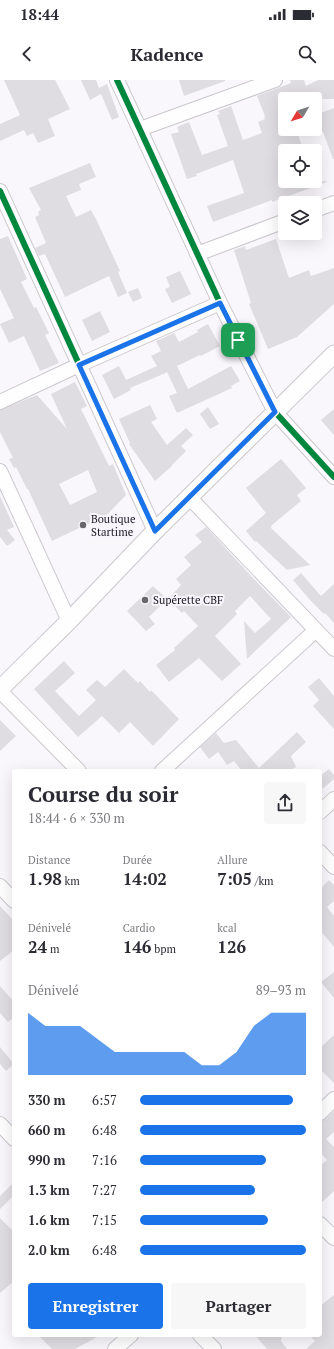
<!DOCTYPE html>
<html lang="fr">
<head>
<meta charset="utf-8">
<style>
	:root { --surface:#fff; --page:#f7f7f7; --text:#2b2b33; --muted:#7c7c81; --accent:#1a73e8 }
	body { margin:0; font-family:"PT Serif",serif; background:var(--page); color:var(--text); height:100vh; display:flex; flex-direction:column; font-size:15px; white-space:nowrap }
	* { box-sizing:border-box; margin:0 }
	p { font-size:13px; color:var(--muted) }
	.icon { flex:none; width:22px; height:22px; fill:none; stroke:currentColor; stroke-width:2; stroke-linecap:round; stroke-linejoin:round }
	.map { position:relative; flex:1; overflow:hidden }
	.details { position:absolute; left:12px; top:689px; width:310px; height:568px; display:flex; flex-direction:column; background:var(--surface); border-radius:4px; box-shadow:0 4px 16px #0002 }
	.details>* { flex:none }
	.needle { width:26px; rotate:231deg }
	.tools { position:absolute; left:278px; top:12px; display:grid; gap:8px }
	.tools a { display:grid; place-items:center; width:44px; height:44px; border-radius:4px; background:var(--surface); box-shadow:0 4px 16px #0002; font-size:20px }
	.pin { position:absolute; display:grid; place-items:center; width:34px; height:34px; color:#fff; margin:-17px; border-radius:8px; box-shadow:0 2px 6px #0006 }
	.round { display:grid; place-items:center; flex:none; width:42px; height:42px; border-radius:4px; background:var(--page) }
	.headline { display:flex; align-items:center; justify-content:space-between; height:68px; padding:0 16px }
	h1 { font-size:22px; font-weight:700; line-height:30px }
	.metrics { display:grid; grid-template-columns:repeat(3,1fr); gap:6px; height:68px; padding:4px 16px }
	.metrics div { display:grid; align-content:center }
	.metrics b { font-size:17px; font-weight:700 }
	.metrics small { font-size:11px; font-weight:400 }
	.metrics p { font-size:11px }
	.chart { height:112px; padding:8px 16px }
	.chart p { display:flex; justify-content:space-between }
	.chart svg { width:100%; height:72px; margin-top:4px; fill:var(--accent); opacity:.7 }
	.action { display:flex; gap:8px; margin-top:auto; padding:8px 16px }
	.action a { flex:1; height:46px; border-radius:4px; background:var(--accent); color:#fff; font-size:16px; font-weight:700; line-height:46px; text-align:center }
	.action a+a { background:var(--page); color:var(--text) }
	ul { padding:0 16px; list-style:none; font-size:13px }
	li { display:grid; grid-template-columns:64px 48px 1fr; align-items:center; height:30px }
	li i { height:10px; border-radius:5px; background:var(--accent) }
	.status { display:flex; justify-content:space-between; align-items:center; height:28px; padding:0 20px; background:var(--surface); direction:ltr }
	.status svg { height:11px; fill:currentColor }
	header { display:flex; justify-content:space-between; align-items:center; height:52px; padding:0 16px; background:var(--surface); font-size:18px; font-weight:700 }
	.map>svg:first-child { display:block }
	.building { fill:#dfdde1; fill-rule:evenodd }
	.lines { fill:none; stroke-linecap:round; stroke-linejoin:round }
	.minor-casing { stroke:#cac8cd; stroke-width:16 }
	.major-casing { stroke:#cac8cd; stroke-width:19 }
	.minor { stroke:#fefeff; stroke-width:14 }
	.major { stroke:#fefeff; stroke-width:17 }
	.cycleway-casing { stroke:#f9f5fe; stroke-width:8 }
	.cycleway { stroke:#00873e; stroke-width:6 }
	.route-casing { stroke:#fff; stroke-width:8 }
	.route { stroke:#1a73e8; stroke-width:5 }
	.poi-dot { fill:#68666b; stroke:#f9f5fe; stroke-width:1.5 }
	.labels { text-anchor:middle; stroke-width:4; stroke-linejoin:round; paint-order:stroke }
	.poi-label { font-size:11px; fill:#1a181d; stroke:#f9f5fe; text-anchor:start }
</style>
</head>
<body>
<div class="status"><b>18:44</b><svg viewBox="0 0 49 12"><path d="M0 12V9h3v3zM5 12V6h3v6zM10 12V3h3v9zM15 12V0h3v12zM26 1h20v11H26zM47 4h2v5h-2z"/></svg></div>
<header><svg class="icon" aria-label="back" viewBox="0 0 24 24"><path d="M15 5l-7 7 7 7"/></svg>Kadence<svg class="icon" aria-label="search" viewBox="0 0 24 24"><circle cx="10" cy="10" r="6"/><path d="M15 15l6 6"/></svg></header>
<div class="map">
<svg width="334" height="1269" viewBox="0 0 334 1269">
	<rect width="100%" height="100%" fill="#f9f7fc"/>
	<!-- building -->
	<path class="building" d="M4,0H55L70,29L48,39L55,56L38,63L33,53L27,56L24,50L0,61V44L20,35Z
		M81,0H96L99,8L107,4L119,37L112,40L101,14L90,20Z
		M179,0H225V1L184,16Z
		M290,0H304L306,6L318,0H334V19H285V49H296L302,66L297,71H285V101H326L327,102L272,122V120L213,142L207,126L244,113L233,80L196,94L197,96L187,99L171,54L179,52L177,47L189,42L202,75L228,66L217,35L220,34L218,31L231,26L243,60L262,53L258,42L265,39L264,37L265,36L257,16L291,3Z
		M334,28V79H333L323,52L315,50V35Z
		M90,83L96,97L79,104L81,110L66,116L76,137L91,130L97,141L120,191L118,192L127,213L118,217L109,196L65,217L45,174L39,176L35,168L46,163L35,137L39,135L38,132L41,130L29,108Z
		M8,156L27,199L21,202L34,228L36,227L49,253L45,255L59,283L40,291L24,256L9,263L0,244L14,238L0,209V159Z
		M276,159L289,198L309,190L311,196L334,188V224L297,257L268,269L249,224L251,223L234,170L245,166L246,170Z
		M180,191L191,214L172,223L165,209L170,207L166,197Z
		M138,208L142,218L133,222L128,212Z
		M100,231L110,252L92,261L82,240Z
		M208,244L220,266L201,276L200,275L177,286L188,309L231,286L240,301L231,306L232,308L177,333L169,316L177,313L167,292L162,295L161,293V295L130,308L131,310L114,319L102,295L119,286L126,300L157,286L151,276L161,271L156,261L174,253L179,262L198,252L197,250Z
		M75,302L87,326L81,329L109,386L113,384L126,415L98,444L96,440L52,461L28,409H27L16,387L14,388L9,379L13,378L0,352V330L37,315L67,349L51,314ZM88,390L97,412L70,425L59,404Z
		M150,325L157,339L151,342L167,365L186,348L193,355L181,366L186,371L172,385V386L155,401L129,364L130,363L119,339Z
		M208,327L219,344L210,349L200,334Z
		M334,329V355L321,340Z
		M281,379L306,408L297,415L301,421L272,445L271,448L310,485L287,490L256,461L255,462L246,451L266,433L246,408Z
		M0,416L14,447L7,450L15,460L7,466L0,457Z
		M206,447L253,498L291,537L247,579L244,541L255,553L271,539L250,516L235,531L237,534L215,556L241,584L222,601L199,578L169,602L156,585L175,570L174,568L198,546L184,531L182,533L168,519L181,505L176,499L191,485L184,477L202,462L195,455Z
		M301,493L321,516L334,504V543L325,533L324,534L309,519L293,500Z
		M153,506L167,519L149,537L155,544L146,551L127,531Z
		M64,581L75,593L55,611L79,636L96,620L86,610L97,600L105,607L124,589L138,603L140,601L150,612L151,610L179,639L153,666L130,642L119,653L102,636L78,657L34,609Z
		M319,598L334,616V649L313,626L319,620L308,607Z
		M0,640L16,656L0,671Z
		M297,652L306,662L291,676L296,687L289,691H242L234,681L227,685L218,672L209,679L200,667L216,653L224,663L236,660L259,688Z
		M329,689L334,695V699L320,711V696Z
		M329,800L334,805V821L327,827L334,836V867L320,850V809Z
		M0,826L14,841V870L0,881Z
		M334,892V918L321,902Z
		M0,906L14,922V937L8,942L0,933Z
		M334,955V1003L320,989V968Z
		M0,967L14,984L6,991L0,984Z
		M334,1031V1052L326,1059L334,1067V1111L320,1124V1086L327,1080L320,1072V1041L326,1039Z
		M14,1102V1115L0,1129V1116Z
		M0,1138L14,1152V1201L0,1213Z
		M334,1215V1269H306L315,1261L309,1255H320V1226Z
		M38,1255H101L75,1269H52Z
		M255,1255H282L281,1261L287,1269H267Z"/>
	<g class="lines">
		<defs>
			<path id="minor" d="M117,0L220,223L275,332L334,397
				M140,49L275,0
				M0,111L155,451
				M315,130L334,123
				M197,174L285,141
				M0,322L79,285L220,223
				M0,391L69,541
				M189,417L334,569
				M0,611L79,691
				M162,691L316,550
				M320,732L334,719
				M320,772L334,787
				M0,806L14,821
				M320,1033L334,1019
				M0,1044L14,1059
				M320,1144L334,1158
				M200,1255L214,1269
				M115,1269L131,1255"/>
			<path id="major" d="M0,609L69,541L155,451L334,274"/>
		</defs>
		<!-- minor casing -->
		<use href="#minor" class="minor-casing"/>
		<!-- major casing -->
		<use href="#major" class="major-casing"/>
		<!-- minor -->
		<use href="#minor" class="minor"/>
		<!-- major -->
		<use href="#major" class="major"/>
		<defs>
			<path id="cycleway" d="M117,0L220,223L275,332L334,397
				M0,111L155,451"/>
		</defs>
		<!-- cycleway casing -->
		<use href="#cycleway" class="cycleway-casing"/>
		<!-- cycleway -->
		<use href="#cycleway" class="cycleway"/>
	</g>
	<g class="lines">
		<defs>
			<path id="route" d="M220,223L275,332L155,451L79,285Z"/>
		</defs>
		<!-- route casing -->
		<use href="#route" class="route-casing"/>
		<!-- route -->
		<use href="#route" class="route"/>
	</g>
	<!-- markers -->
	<g class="poi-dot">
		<circle cx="83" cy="445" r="4"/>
		<circle cx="145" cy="520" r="4"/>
	</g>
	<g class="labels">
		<!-- poi labels -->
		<g class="poi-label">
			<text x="91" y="443">Boutique<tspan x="91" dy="13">Startime</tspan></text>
			<text x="153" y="524">Supérette CBF</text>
		</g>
	</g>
</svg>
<div class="tools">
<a><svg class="needle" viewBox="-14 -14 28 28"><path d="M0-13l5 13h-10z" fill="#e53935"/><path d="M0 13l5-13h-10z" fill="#7c7c81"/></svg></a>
<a><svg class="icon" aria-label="locate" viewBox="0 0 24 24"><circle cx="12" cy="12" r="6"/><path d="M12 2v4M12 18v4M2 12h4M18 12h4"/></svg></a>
<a><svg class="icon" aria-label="layers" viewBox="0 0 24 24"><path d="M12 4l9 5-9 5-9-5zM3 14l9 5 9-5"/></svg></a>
</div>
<div class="pin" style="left:238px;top:260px;background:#1e9e55"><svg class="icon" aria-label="arrive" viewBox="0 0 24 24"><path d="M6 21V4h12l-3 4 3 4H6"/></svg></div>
<section class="details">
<div class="headline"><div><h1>Course du soir</h1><p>18:44 · 6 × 330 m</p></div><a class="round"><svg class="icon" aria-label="share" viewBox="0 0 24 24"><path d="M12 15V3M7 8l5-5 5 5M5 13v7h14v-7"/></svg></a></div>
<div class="metrics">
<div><p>Distance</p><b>1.98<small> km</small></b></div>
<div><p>Durée</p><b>14:02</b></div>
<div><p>Allure</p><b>7:05<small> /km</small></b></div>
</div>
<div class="metrics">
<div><p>Dénivelé</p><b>24<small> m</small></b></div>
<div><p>Cardio</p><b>146<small> bpm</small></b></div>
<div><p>kcal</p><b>126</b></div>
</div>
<div class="chart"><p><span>Dénivelé</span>89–93 m</p>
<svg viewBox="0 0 160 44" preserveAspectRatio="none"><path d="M0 44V6L10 14L20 14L30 14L40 22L50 30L60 30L70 30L80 30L90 30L100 38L110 38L120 30L130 14L140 6L150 6L160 6V44z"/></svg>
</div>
<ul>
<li><b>330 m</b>6:57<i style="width:92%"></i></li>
<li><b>660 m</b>6:48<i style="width:100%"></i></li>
<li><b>990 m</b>7:16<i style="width:76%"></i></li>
<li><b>1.3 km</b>7:27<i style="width:69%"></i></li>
<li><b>1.6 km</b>7:15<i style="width:77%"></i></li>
<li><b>2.0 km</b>6:48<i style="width:100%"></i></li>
</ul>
<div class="action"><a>Enregistrer</a><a>Partager</a></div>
</section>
</div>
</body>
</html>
